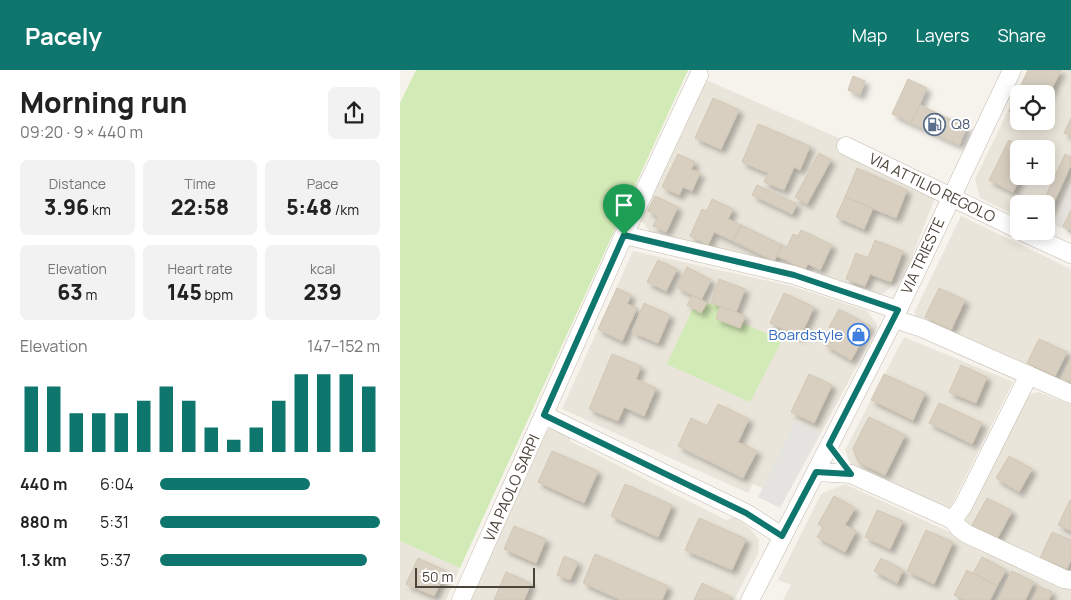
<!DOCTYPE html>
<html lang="en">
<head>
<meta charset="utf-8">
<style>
	:root { --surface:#fff; --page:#f2f2f2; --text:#222; --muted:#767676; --accent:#0f766e }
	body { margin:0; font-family:Manrope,sans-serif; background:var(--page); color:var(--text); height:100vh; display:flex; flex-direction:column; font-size:19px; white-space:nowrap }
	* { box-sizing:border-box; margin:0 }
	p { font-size:16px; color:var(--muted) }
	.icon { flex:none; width:28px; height:28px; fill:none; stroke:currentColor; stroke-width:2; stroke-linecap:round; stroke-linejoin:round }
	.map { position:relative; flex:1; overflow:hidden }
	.panel { display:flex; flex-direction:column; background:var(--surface); width:400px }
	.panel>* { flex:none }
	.controls { position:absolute; left:610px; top:15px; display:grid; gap:10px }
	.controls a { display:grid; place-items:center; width:45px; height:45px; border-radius:8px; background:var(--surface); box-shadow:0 2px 12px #0003; font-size:25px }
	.scale { position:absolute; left:15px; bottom:12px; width:120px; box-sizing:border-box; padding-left:5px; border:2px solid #4b4439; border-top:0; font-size:14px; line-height:18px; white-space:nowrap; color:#4b4439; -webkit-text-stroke:4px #fff; paint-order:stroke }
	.pin { position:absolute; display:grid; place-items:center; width:42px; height:42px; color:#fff; margin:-51px -21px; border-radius:50% 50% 50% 0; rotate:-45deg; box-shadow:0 0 5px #0007 }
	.pin .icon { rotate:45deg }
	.round { display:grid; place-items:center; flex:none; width:52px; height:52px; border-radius:8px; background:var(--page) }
	.headline { display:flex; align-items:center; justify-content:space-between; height:85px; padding:0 20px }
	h1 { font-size:28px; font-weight:800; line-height:38px }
	.figures { display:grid; grid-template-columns:repeat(3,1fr); gap:8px; height:85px; padding:5px 20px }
	.figures div { display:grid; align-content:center; border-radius:8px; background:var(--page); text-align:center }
	.figures b { font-size:21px; font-weight:800 }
	.figures small { font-size:14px; font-weight:400 }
	.figures p { font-size:14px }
	.chart { height:140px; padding:10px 20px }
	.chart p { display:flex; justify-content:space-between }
	.chart svg { width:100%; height:90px; margin-top:5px; stroke:var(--accent); stroke-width:6 }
	ul { padding:0 20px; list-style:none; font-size:16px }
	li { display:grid; grid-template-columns:80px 60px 1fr; align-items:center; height:38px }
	li i { height:12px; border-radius:6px; background:var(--accent) }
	header { display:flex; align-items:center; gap:30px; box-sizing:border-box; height:70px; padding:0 25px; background:var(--accent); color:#fff }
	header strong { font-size:24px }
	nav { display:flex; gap:28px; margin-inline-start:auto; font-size:18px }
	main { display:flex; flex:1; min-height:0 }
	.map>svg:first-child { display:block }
	.residential { fill:#eae5da; fill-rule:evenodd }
	.industrial { fill:#e6e2dd }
	.green { fill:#d2eab5 }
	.parking { fill:#e5e3e0 }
	.building { fill:#d8cfc1; stroke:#d3c7b4; filter:url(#shadow) }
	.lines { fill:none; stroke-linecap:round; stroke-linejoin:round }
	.minor-casing { stroke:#c2bbae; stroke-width:19 }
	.minor { stroke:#fff; stroke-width:18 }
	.route-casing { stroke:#fff; stroke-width:10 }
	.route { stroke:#0f766e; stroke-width:6 }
	.labels { text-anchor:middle; stroke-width:4; stroke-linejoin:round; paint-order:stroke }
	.service-label { font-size:15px; fill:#4e5e75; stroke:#fff; text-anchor:start }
	.street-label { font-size:15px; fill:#4b4439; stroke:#fff }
	.shop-label { font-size:15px; fill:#366cbe; stroke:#fff; text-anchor:end }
</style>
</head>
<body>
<header>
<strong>Pacely</strong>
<nav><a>Map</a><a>Layers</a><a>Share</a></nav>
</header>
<main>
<section class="panel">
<div class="headline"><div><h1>Morning run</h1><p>09:20 · 9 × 440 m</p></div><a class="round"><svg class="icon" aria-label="share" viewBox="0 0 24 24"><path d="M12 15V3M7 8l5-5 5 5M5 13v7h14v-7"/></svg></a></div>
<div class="figures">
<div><p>Distance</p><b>3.96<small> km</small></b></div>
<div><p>Time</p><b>22:58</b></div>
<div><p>Pace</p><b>5:48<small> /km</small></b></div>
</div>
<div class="figures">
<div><p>Elevation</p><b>63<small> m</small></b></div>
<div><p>Heart rate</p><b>145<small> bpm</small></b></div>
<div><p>kcal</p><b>239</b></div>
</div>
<div class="chart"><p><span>Elevation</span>147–152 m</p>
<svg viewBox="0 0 160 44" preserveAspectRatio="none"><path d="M5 44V12M15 44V12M25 44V25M35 44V25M45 44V25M55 44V19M65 44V12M75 44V19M85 44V32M95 44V38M105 44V32M115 44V19M125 44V6M135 44V6M145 44V6M155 44V12"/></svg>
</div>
<ul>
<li><b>440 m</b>6:04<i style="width:68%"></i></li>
<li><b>880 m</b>5:31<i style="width:100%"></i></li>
<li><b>1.3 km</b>5:37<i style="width:94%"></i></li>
</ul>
</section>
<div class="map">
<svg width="671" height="530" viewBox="0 0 671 530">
	<defs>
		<filter id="shadow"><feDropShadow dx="4.5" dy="4.5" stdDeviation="2.5" flood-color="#0004"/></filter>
	</defs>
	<rect width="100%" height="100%" fill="#f6f3ec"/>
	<!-- residential -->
	<path class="residential" d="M628,0H671V117L655,155L647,161L646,134H619V147L580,128L575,109ZM619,24H646V51H619ZM619,79H646V106H619Z
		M306,10L441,69L437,82L535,128L504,207L481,225L383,197L251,163L241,150Z
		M561,146L671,199V315L520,251L514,243Z
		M233,181L391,216L467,241L478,256L421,363L395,351L363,418L353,414L348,423L162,339Z
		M504,267L613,312L550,438L542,439L451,395L445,380Z
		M639,322L671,335V501L664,503L566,459L562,448L628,325Z
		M154,356L170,363V371L326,450L334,447L350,458L359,470L358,484L334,530H71L147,361Z
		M445,414L671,518V530H383L391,515L378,510L421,424Z
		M0,471L60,498L46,530H0Z"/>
	<!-- industrial -->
	<path class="industrial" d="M671,117V163L655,155Z"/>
	<!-- green -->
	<path class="green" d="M16,0H288L60,498L0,471V33Z
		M307,233L320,236L316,249L340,258L342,253L382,270L350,332L267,294L293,238L301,243Z"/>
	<!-- parking -->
	<path class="parking" d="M395,351L421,363L380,438L358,427Z"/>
	<!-- building -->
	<path class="building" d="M628,0H661L646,30V24H619V46L609,41Z
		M453,6L465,11L460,25L448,20Z
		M508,9L527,18L511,53L492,44Z
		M313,28L339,40L321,79L295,68Z
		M520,35L567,57L559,75L511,53Z
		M671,48V66L664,63Z
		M358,54L410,76L400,100L394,97L384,120L364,112L368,103L342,92Z
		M609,70L626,79H619V106H621L613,122L589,110Z
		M419,83L431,90L407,134L395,127Z
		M278,84L295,92L291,99L300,103L292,121L283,117L279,125L262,117Z
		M665,84L671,87V95L647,147L646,134H642Z
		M457,98L507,120L496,148L445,127Z
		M357,115L397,134L392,144L352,125Z
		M255,126L278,137L266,162L253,156L258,146L248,141Z
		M445,127L473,138L464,159L436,147Z
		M312,129L333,139L328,149L341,155L333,171L314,162L308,175L290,166L302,139L307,141Z
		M671,140V160L663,156Z
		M341,155L382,175L374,191L333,171Z
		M401,160L432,175L420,200L408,194L405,199L377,186L382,175L387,177L393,164L398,166Z
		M475,170L503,181L491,212L470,204L465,216L446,209L456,183L468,188Z
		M258,190L277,199L266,221L247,212Z
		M287,197L311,210L301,230L277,217Z
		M319,209L345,219L336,242L311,233Z
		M217,218L231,225L227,234L237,238L222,271L198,259Z
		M539,218L565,230L551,260L525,247Z
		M384,223L414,237L400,267L370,253Z
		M293,225L307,233L301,243L287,235Z
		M244,233L270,245L258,273L232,262Z
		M320,236L345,246L340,258L316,249Z
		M439,239L470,256L451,290L425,275L434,260L429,257Z
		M639,269L667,282L655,306L627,293Z
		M212,284L241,296L236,309L256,318L244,346L224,337L218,351L189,339Z
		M671,288V312L662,308Z
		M561,295L587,307L576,333L549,322Z
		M409,304L432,315L414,353L391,342Z
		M484,304L525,323L513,350L471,330Z
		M539,333L582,353L572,374L529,353Z
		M318,334L349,349L338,372L357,381L343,408L278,376L291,348L307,356Z
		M469,347L505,365L485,405L458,392L453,378Z
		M152,381L198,401L184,433L138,412Z
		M609,386L632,399L619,422L596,408Z
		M225,414L272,435L258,467L211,446Z
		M434,426L455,438L445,455L456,461L445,482L417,467L423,457L418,454Z
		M587,428L612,441L597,469L572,455Z
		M670,430H671V461L658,455Z
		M477,440L503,451L490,479L465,467Z
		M299,448L346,469L332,500L285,480Z
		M114,456L146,469L136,493L104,479Z
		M526,460L553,472L534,514L507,501Z
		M652,462L671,470V490L667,499L640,488Z
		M195,484L268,516L262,530H221L183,513Z
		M164,486L178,492L170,510L157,505Z
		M582,487L606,500L597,516L573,503Z
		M18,488L46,501L34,526L6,514Z
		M481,488L503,500L497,513L474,501Z
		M567,500L597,516L590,530H564L554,525Z
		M612,501L634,512L625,530H602L599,528Z
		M106,502L131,513L124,530H94Z
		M302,513L331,527L330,530H294Z
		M639,516L652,522L649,530H633Z"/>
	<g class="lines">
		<defs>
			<path id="minor" d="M446,76L619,160
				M621,161L671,184
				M224,165L394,205L498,240
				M494,249L522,258L671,324
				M144,345L346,443L382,466
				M416,402L451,404L553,450
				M553,450L563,436L629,305
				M553,450L559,458L567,464L664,509L671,510
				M61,530L224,165L299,5
				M350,530L488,261L612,0"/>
		</defs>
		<!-- minor casing -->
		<use href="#minor" class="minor-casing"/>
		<!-- minor -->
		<use href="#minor" class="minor"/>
	</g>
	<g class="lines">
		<defs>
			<path id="route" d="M224,165L394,205L498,240L429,375L451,404L416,402L382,466L346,443L144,345Z"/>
		</defs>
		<!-- route casing -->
		<use href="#route" class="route-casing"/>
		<!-- route -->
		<use href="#route" class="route"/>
	</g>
	<!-- icons -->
	<defs>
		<symbol id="fuel-ring" viewBox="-11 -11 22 22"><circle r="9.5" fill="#fff" stroke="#5c6f8a" stroke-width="1.5"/><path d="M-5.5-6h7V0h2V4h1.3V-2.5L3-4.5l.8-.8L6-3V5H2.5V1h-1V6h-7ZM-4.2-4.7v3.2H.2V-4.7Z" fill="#5c6f8a"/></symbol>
		<symbol id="shop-ring" viewBox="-11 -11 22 22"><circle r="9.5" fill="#fff" stroke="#3f7fe0" stroke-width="1.5"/><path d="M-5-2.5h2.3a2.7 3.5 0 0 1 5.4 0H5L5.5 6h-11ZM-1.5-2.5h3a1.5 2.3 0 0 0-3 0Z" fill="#3f7fe0"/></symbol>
	</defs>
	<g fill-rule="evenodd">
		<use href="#fuel-ring" x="522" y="42" width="25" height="25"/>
		<use href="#shop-ring" x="446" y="252" width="25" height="25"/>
	</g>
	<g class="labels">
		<!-- service labels -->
		<g class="service-label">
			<text x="551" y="59">Q8</text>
		</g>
		<!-- street labels -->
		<g class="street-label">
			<text transform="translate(532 118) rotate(26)" y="5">VIA ATTILIO REGOLO</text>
			<text transform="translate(523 186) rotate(-65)" y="5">VIA TRIESTE</text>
			<text transform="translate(112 418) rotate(-66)" y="5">VIA PAOLO SARPI</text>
		</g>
		<!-- shop labels -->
		<g class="shop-label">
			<text x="443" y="270">Boardstyle</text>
		</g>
	</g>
</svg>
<div class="controls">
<a><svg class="icon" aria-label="locate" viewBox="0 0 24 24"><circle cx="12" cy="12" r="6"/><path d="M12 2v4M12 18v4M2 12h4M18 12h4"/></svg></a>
<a>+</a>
<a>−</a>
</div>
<div class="scale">50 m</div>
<div class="pin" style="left:224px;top:165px;background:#1e9e55"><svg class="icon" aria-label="arrive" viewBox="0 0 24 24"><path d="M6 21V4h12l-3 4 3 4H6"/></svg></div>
</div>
</main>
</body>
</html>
